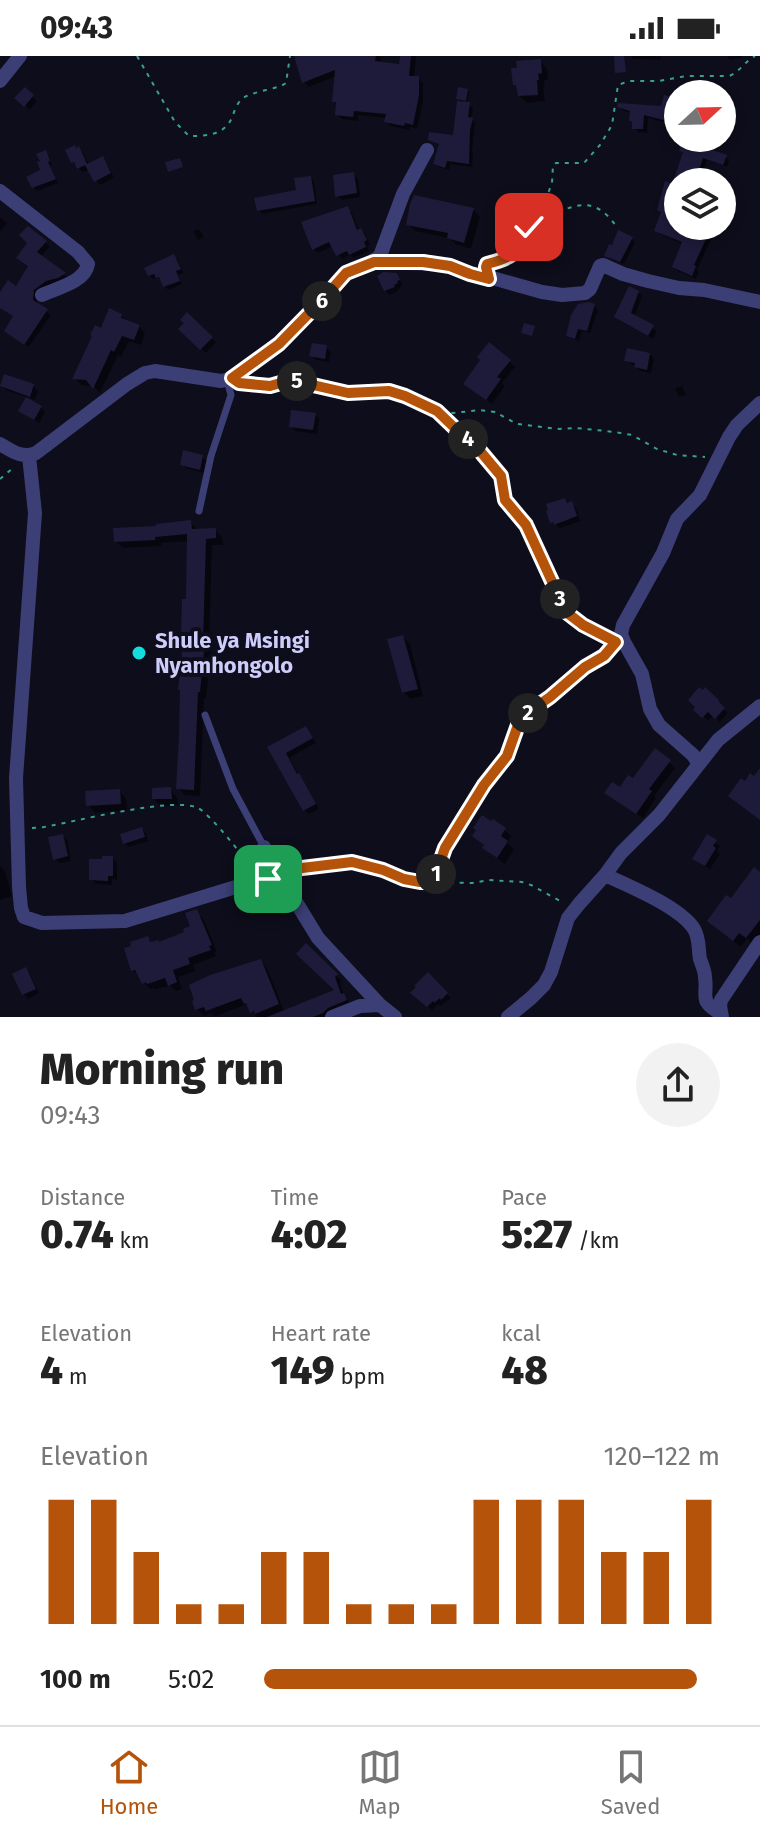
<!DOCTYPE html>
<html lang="en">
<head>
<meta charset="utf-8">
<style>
	:root { --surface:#fff; --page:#f2f2f2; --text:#222; --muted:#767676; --line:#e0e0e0; --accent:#b45309 }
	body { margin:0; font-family:"Fira Sans",sans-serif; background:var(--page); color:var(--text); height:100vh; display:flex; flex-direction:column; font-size:30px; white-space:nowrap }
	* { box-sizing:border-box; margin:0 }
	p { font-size:26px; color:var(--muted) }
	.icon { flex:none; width:44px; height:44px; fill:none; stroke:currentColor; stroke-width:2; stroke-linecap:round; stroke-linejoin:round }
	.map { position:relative; height:961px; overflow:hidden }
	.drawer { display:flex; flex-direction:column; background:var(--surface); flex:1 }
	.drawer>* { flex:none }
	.needle { width:52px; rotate:68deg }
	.fabs { position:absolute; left:664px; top:24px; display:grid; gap:16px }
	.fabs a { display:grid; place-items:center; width:72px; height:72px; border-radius:50%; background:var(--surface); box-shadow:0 4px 12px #0003; font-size:40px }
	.pin { position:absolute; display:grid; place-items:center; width:68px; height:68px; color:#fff; margin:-34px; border-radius:16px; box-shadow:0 4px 12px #0006 }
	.km { position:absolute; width:40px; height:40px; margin:-20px; border-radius:50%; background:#222; color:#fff; font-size:22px; line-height:40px; text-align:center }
	.round { display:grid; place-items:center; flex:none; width:84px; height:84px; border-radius:42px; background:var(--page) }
	.headline { display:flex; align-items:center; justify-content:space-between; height:136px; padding:0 40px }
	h1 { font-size:44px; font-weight:800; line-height:60px }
	.metrics { display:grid; grid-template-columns:repeat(3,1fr); gap:12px; height:136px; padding:8px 40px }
	.metrics div { display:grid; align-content:center }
	.metrics b { font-size:40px; font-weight:800 }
	.metrics small { font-size:22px; font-weight:400 }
	.metrics p { font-size:22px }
	.chart { height:224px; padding:16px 40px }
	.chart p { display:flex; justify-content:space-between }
	.chart svg { width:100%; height:144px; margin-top:8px; stroke:var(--accent); stroke-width:6 }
	ul { padding:0 40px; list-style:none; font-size:26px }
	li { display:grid; grid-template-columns:128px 96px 1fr; align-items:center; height:60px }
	li i { height:20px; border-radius:10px; background:var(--accent) }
	.status { display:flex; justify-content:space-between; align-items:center; height:56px; padding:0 40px; background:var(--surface); direction:ltr }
	.status svg { height:22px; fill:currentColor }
	.tab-bar { display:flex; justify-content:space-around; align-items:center; height:112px; border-top:2px solid var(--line); background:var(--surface); font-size:22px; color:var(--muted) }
	.tab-bar a { display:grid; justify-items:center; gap:4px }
	.tab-bar .on { color:var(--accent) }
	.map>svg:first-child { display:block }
	.shadow { fill:#0007 }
	.building { fill:#1e1b3a }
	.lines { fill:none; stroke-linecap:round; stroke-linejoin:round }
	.path { stroke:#37a292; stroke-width:2; stroke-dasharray:4 6; stroke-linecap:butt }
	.service { stroke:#3c3f76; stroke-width:7 }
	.minor { stroke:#3c3f76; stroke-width:14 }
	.route-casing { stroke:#fff; stroke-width:16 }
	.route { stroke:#b45309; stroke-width:10 }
	.poi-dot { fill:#15dcdd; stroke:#0e0d1b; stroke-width:3 }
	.labels { text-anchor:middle; stroke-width:8; stroke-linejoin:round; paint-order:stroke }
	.poi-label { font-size:22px; font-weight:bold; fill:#cdccfa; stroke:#0e0d1b; text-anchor:start }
</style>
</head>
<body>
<div class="status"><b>09:43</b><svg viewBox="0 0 49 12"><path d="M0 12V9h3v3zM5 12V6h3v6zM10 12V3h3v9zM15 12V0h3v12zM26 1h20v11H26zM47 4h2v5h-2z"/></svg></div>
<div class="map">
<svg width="760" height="961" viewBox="0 0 760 961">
	<rect width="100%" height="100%" fill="#0e0d1b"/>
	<!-- shadow -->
	<path class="shadow" d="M302,0H379L381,2L380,8L401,10L402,0H416L414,22H418L423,27V45L417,73L410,71L409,74L391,70L386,65L387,62L358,59V65L342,63L337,58L338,49L334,45L337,20L309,31L304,26Z
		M631,0H661L660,4L633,3Z
		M727,0H742V2L730,4Z
		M540,5L547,13L548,24H544L545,31H543L545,45L527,47L519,40V32L515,28Z
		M25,33L37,45L30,54L17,42Z
		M468,35L469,37L467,48L473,52L471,63L475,67L472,97L473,98L472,111L450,108L449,114L439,111L435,108L440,90L430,83L455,81L464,48L458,42Z
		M672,43L677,48L671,68L648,62L647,77L638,76L634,72L632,57L624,55L619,51L662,52Z
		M702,90L707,95L726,101L729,105L727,111L707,104L700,126H678V170H713V172L715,175L697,214L699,216L696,223L678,215L674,211L684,188L660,178L656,174L674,130L685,97Z
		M79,93L83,97L89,109L102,102L107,107L114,122L100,129L90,113L83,116L73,106Z
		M45,97L49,101L52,109L50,110L58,127L37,135L34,131L42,115Z
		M354,119L358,123L360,141L342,144L337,140Z
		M311,122L314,126L317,148L262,158L259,154L298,135Z
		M348,153L352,157L359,175L361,174L365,178L370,189L367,190L369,195L354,202L351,199L342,203L333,190L318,197L314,193Z
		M473,154L480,161L471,193L456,188L449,182L415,175L408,168Z
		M0,161L7,167L1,175L0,174Z
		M29,173L50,190L41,201L68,222L37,238V248L51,259L29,291L10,279L15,261L0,251V240L17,232L30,211Z
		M199,173L204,181L198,184L193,175Z
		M632,183L635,186L624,208L610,203L606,199Z
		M174,200L178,204L183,217L178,219L182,228L168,234L158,221L153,223L149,219Z
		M396,219L403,228L400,230L401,232L398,233V235L390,239L385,234Z
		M638,236L642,240L634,261L657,275L653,283L620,265L616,261Z
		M594,250L598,254L590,277L582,275L579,285L572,283L568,280Z
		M188,259L216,286L206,297L181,273L187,267Z
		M121,260L128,266L139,270L145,277L141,289L129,285L121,301L118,299L100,337L93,330L81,329L75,322L102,275Z
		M326,291L331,296L329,306L316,304L312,300Z
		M650,298L654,303L651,317L641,315L626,304Z
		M509,305L515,311L502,327L505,330L492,348L471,333Z
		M5,320L33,330L38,335L35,344L6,334L2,330Z
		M682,330L686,339L679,341L675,332Z
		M41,351L45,356L39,367L21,355Z
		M315,358L319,363L317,378L295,375L291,370Z
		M202,401L207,405L204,417L186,412L182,408Z
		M565,444L576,452L580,465L560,472L552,466Z
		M190,466L198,474H215L222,481L223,489H212L209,591L211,594L206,642H204L200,740L185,739L178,732L186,580L183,577L188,545L189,485L161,487V490L123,492L116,485L158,472Z
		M403,581L410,588L423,640L411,643L403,636Z
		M721,651L728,657L720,666L713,659L708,665L696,653Z
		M310,677L316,687L289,702L319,753L309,758L304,754L270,692Z
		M669,706L675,712L654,740L656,742L643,762L613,742L620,734L633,724Z
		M170,733L177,741L178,749L161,750L154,743Z
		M119,735L126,742L127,754L95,757L88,749Z
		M142,773L146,778L148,785L129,791L124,787Z
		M504,773L511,780L507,787L514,793L505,808L492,799L485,792L486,790L474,780Z
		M62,780L67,784L71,805L60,807L55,803Z
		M707,781L720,790L717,795L720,798L710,813L699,807Z
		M113,802L117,807V824L112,823V829L96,828L91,823Z
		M0,810L5,815L12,840L0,844Z
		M760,818V880L754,888L747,882L741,891L716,872L731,845Z
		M196,856L203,862L217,896L214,897L216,900L193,909L196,915L178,921L182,933L176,935L170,929L155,934L154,932L150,933L133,914L147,882L153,888H160L187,878L192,871Z
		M306,890L342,925L340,928L344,939L352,950L331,961H288L338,935Z
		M260,905L267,912L284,955L269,961H257L247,948L214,961L211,957L204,960L197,953L194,946Z
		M26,913L30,918L39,937L28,943L24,938L15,919Z
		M428,919L451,942L440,950L438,948L432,954L413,937Z"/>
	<!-- building -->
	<path class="building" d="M294,0H376L375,5L399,8L400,0H411L409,20H419V39L413,69L405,67L404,70L384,66L386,58L354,55L353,61L335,59L336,46H332L335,14L302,27Z
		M614,0H624L626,16L615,17Z
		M541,3L542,17L538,18L539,24H537L538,39L518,40L516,29H513L511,12H517L516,5Z
		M25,31L34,39L24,51L14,42Z
		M458,31L468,33L466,45L456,43Z
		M664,39L674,42L667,65L644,59L643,73H632V65H629L630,55L617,51L618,47L661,50Z
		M457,45L470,46L468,61L473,62L470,74L469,108L447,105L445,112L433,108L439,88L428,84L429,76L453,79Z
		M683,82L703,89V91L727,99L723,109L703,102L695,126H673L683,96L679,95Z
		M75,89L76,92L79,90L87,108L103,100L111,117L94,126L85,109L77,113L74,106L71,107L65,94Z
		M46,94L50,105L48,106L56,123L32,132L26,121L40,114L37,106L40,105L36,98Z
		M180,102L183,111L168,116L165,106Z
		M354,116L357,137L335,141L333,119Z
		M311,120L315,145L257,155L254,142L296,134L294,122Z
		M665,125L678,130V170H712L694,209L696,210L692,220L672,211L682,186L654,175L661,156L657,154Z
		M414,139L474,152L464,187L447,182L448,177L406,169L410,148Z
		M348,150L357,174L361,172L367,184L364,186L366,191L349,199L347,195L336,200L329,186L312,194L301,166Z
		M28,170L47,185L37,196L66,217L58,222L46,225L34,234L33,244L48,253L24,289L4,275L13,260L0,252V236L8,224L16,230L28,210L16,202L27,187L19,179Z
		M618,174L633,181L620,206L604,200L609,188L612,189Z
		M174,198L181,213L176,215L180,225L163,231L159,221L156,222L154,218L148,220L144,212Z
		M383,216L397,217L400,224L397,225L398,227L394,229L395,231L384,235L377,220Z
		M629,230L639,235L631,257L654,269L648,280L614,261Z
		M589,246L595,248L587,275L578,273L575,283L566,280L571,259L578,248Z
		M109,252L122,258L121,262L140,269L134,284L122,280L114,296L111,294L93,333L86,324L72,323L92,280L90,279L95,269L101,272Z
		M187,256L213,281L200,294L178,273L184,267L180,264Z
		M524,267L535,270L532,280L521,277Z
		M489,286L511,304L497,321L501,323L486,344L463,328L480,304L477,301Z
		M312,287L327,289L325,303L309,300Z
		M627,292L650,297L647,314L634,311L635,307L624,305Z
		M4,318L34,328L30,341L0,330Z
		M26,341L42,350L34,364L18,355Z
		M291,354L316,357L313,374L289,371Z
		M183,394L203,399L200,414L180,409Z
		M565,442L567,447L572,445L577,460L554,469L553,466L550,467L546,455L548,454L546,448Z
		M191,464L192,473L216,472V482L206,483L203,585H205L200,636H198L194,734L176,733L179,680L180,634H178L184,578H181L182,543H186L187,478L155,481V484L114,486L113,472L156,470V468Z
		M403,579L418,633L402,637L387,583Z
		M699,631L703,634L705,631L719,644L718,645L725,652L715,663L708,656L702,662L693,654L695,651L688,644Z
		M306,670L313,682L286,697L297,718L299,717L316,748L303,755L267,691Z
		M655,692L671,704L649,733L652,735L636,758L604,737L612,726L620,731L628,719L633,722Z
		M760,712V764L728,740L741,722L745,725L750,717L754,720Z
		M171,731L172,743H152V732Z
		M120,733L121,748L86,750L85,735Z
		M482,759L491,765L493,763L506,772L501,780L508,785L497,802L482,792L484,789L472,780L476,774L473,772Z
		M142,771L145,781L123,788L120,778Z
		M63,778L68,800L53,804L48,781Z
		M707,778L717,784L713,790L716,792L705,810L692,803Z
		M102,800H113V820H108V825L89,824V803H102Z
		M754,811L760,816V864L746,882L739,877L733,885L707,865L726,839L731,842Z
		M197,853L212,889L209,890L211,894L188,902L190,908L173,914L177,926L168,930L165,922L147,928L146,926L142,928L135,914L131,915L124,892L131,890L130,886L148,880L150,886L159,884V886L184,876L183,873L190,870L185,857Z
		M306,887L338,918L335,921L341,938L344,937L347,944L328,952L323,957L313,961H267L334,934L296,898Z
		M261,903L279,948L255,958L254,955L250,957L246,947L244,948L241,942L206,955L204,951L195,954L192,945L194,944L189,929L210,919Z
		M26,911L36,933L22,939L12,918Z
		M428,916L448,937L441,944L440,942L434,947L433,945L427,951L410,937L416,931L414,930Z"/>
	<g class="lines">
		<!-- path -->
		<path class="path" d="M137,0L175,66L189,80C208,80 226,79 233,59C235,53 237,47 243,42C253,36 269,34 281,30L286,27L290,0
			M538,164L552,127L553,109L556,107H584L600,89L612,69L618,29L629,25H659L686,20H729C740,16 745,5 755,0
			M489,207C506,203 515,200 523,184C526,178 528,172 533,168C539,163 544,163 550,160C577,147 596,141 616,170
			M248,328L270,330L291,324L348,337L389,335L405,340L437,355L453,357L480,354L495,356L517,368L559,373L576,372L615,376L632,379L657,393L677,399L705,401
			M438,356L461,378L475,389L501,420L505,444L526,469L566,556L583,569L608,583
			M0,423L14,411
			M32,772L44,771C73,766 175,740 198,752C211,759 243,800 252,813
			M293,813L352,806L420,826L472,827L489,824L522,826L531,829L562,846
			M433,826L445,792L478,737L507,700L518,669L523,662L530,655L550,641L585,611L604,600L611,592"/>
		<!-- service -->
		<path class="service" d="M199,455L211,400L231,339L227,324
			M205,659L233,733L264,791"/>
		<!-- minor -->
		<path class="minor" d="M0,25L20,0
			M0,135L78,196L88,208C85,226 57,232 42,239
			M374,206L441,208L479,221L496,223L542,236L562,239L585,237L590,233L600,210L603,209L623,218L648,225L679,232L704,234L760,246
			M0,388C12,395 22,403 36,397L127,328L145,317L155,315L221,325C246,322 304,264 322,244C330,236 337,222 347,216C358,209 370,209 380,200L403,138L427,94
			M29,400L35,457L16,722L19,831L21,852L24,861L42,867L125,865L239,830L280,820
			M699,708L693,699L659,669L650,653L642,618L624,586L621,578L623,569L663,497L677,463L700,439L729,381L737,369L760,347
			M264,791L277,815L318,882L380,949L395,961
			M605,819C629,830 680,851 694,873C700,883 698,893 700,903C702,909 705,915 705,921C708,941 698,944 720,957
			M332,961L360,950L380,949
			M508,961L531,942L544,929L551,916L568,862L579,848L605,819L621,797L659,759L718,684L760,650
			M722,961L720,950L721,944L760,886"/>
	</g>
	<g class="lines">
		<defs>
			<path id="route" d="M268,823L280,820L277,815L352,806L383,814L404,823L420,826H433L445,792L484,729L507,700L518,669L523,662L530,655L550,641L585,611L604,600L616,586L583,569L566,556L526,469L505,444L501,420L475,389L461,378L437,355L405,340L389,335L348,337L291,324L270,330L239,327L232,322L279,288L323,243L346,217L374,206H423L450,210L470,218L489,223L486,211L487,208C516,201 516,196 529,171"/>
		</defs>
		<!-- route casing -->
		<use href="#route" class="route-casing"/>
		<!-- route -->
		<use href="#route" class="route"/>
	</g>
	<!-- markers -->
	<circle class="poi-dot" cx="139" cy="597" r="8"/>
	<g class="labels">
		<!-- poi labels -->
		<g class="poi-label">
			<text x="155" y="592">Shule ya Msingi<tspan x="155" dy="25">Nyamhongolo</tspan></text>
		</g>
	</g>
</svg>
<div class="fabs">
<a><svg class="needle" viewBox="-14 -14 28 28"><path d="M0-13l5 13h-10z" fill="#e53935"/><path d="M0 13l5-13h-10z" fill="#767676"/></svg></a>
<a><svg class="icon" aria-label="layers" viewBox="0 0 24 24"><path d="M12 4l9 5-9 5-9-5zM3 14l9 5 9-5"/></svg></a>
</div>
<div class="pin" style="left:268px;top:823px;background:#1e9e55"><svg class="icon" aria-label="arrive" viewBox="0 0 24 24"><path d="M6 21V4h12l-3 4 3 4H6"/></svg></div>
<div class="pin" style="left:529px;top:171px;background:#d93025"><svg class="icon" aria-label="check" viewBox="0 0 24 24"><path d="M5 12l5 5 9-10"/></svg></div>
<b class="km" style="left:436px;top:818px">1</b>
<b class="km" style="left:528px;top:657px">2</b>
<b class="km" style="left:560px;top:543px">3</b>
<b class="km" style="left:468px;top:383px">4</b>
<b class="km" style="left:297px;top:325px">5</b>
<b class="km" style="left:322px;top:245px">6</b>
</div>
<section class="drawer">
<div class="headline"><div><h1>Morning run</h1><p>09:43</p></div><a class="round"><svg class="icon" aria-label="share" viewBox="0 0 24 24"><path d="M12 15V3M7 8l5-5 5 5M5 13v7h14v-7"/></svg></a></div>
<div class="metrics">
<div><p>Distance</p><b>0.74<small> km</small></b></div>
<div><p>Time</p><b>4:02</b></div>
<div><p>Pace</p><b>5:27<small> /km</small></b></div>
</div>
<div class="metrics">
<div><p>Elevation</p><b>4<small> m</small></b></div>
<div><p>Heart rate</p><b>149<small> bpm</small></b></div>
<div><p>kcal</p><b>48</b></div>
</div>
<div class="chart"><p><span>Elevation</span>120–122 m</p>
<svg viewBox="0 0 160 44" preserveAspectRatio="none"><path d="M5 44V6M15 44V6M25 44V22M35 44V38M45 44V38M55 44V22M65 44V22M75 44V38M85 44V38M95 44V38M105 44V6M115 44V6M125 44V6M135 44V22M145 44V22M155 44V6"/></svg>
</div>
<ul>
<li><b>100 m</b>5:02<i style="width:95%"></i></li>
</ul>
</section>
<nav class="tab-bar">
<a class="on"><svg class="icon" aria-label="home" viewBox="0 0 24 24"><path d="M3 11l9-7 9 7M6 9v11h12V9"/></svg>Home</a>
<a><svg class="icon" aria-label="map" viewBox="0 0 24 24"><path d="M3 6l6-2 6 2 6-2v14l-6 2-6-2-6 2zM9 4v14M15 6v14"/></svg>Map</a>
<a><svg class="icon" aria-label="saved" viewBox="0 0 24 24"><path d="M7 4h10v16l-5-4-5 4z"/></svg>Saved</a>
</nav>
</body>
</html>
